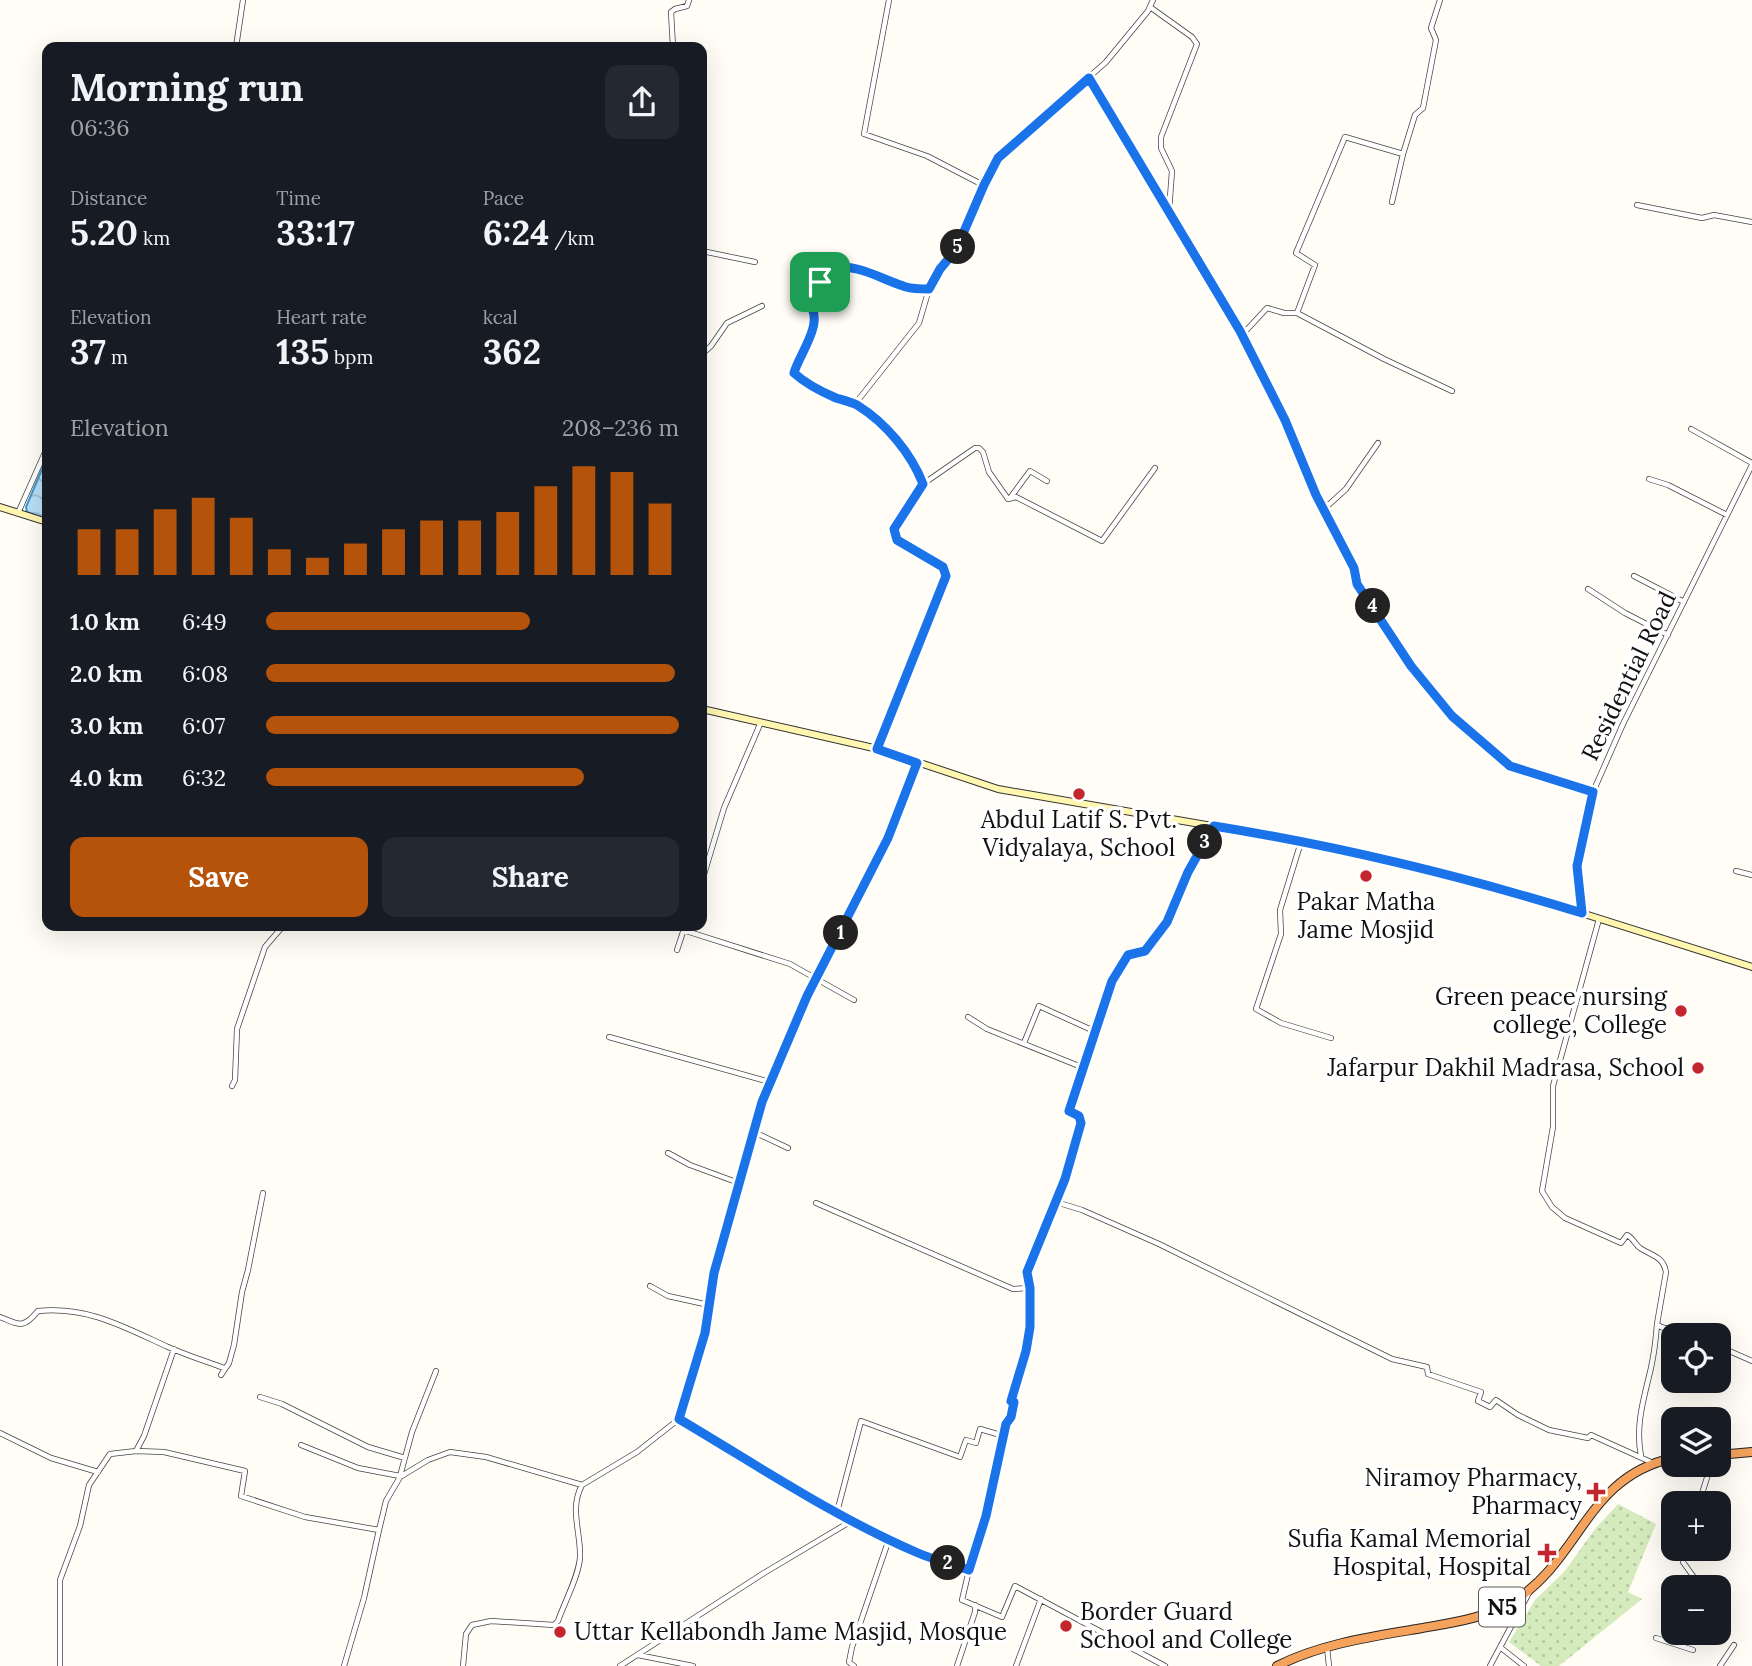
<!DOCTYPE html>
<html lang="en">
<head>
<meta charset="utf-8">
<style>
	:root { --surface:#171b24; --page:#242831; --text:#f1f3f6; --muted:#9ea1a6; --accent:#b45309 }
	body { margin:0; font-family:Lora,serif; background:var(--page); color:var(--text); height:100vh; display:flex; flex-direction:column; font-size:26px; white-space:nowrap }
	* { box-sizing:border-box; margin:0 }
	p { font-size:23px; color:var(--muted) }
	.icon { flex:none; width:38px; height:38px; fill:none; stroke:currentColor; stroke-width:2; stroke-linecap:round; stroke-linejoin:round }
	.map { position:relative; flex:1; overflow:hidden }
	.side { position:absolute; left:42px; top:42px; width:665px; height:889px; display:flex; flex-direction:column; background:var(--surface); border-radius:14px; box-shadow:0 7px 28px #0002 }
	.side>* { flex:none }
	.buttons { position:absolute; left:1661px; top:1323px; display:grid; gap:14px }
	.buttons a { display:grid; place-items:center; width:70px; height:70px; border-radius:14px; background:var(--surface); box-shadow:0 7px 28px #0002; font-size:35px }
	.pin { position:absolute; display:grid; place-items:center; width:60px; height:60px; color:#fff; margin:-30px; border-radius:14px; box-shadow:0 4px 10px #0006 }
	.km { position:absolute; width:35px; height:35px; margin:-18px; border-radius:50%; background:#222; color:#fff; font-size:19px; line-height:35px; text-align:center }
	.round { display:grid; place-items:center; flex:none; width:74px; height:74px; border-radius:14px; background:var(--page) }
	.headline { display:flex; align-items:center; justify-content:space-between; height:119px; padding:0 28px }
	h1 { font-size:38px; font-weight:700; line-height:52px }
	.metrics { display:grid; grid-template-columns:repeat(3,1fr); gap:10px; height:119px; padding:7px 28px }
	.metrics div { display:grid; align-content:center }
	.metrics b { font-size:35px; font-weight:700 }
	.metrics small { font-size:19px; font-weight:400 }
	.metrics p { font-size:19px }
	.chart { height:196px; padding:14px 28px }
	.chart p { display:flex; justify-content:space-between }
	.chart svg { width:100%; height:126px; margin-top:7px; stroke:var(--accent); stroke-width:6 }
	.primary-button { display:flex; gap:14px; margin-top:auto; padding:14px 28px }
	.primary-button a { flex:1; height:80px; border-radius:14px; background:var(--accent); color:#fff; font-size:28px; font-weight:700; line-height:80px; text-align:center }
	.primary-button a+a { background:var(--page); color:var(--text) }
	ul { padding:0 28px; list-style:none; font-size:23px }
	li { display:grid; grid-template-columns:112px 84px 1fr; align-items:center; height:52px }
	li i { height:18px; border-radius:9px; background:var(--accent) }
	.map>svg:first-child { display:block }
	.green { fill:url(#green-dots) }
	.water { fill:url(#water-waves); stroke:#3f96cf; stroke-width:2 }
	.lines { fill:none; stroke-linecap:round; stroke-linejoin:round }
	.street-casing { stroke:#444; stroke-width:6 }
	.secondary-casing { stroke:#333; stroke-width:8 }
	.highway-casing { stroke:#222; stroke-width:10 }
	.street { stroke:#fff; stroke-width:4.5 }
	.secondary { stroke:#fff6b0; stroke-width:6 }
	.highway { stroke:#f5a25d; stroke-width:8 }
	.route-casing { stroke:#fff; stroke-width:14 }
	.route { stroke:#1a73e8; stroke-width:9 }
	.poi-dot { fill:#c4262e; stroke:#fff; stroke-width:2.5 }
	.labels { text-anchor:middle; stroke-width:7; stroke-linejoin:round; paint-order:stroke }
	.shield { fill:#fff; stroke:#585858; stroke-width:2 }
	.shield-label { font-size:23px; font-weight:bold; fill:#111 }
	.street-label { font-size:24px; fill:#111; stroke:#fff }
	.poi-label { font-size:24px; fill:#111; stroke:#fff; text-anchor:end }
</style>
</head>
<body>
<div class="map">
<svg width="1752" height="1666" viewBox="0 0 1752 1666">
	<defs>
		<pattern id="green-dots" width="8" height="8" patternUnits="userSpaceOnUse" patternTransform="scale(1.75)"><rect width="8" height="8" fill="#d5ebbd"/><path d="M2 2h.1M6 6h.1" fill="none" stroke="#b6c8a1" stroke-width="1.8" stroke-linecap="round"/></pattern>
		<pattern id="water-waves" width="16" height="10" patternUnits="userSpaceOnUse" patternTransform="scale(1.75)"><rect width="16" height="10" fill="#b9e0f7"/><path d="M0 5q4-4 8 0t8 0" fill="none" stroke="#9ebfd3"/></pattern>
	</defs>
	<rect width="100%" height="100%" fill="#fffdf5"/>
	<!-- green -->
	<path class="green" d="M1618,1504L1656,1524L1628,1592L1642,1599L1559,1666H1541L1509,1642L1535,1600L1564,1572L1595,1529Z"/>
	<!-- water -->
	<path class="water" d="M47,464V519L27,512L26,507L43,467Z"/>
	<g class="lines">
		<defs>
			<path id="street" d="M889,0L864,134L927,156L983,185
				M1150,7L1192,37L1197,44L1161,137V148L1172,171L1169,211
				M236,47L243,0
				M673,47L671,12L675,9L687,6L689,0
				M1089,78L1240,331L1285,420L1316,495L1354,568L1357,584L1411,666L1452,716L1510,766L1593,792
				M1403,154L1415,115L1423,108L1436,40L1431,28L1440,0
				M1637,205L1702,218L1714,215L1752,222
				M702,251L755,262
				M1297,313L1315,265L1296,253L1345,137L1403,154L1392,202
				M1242,335L1267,308L1284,313H1297L1384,359L1452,391
				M702,354L711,346L727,323L762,306
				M855,404L833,396L794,373C800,352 826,323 808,302C811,290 828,268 842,267C863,267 886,282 906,287C913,289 921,289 929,289
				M1691,429L1752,463
				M1649,479L1668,485L1727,515
				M923,484L975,448H979L983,452L989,472L1008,499L1016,497L1102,541L1155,468
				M1010,498L1030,471L1047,481
				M1323,510L1346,489L1378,443
				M18,513L47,448
				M1634,576L1684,602
				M1588,589L1625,613L1668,635
				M878,749L946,571L897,540L894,529L923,484C909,449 884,426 855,404L919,323L929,289L940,269L956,250L983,185L998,158L1106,62L1148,11L1153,0
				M1301,842L1280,910L1281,934L1256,1009L1281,1023L1331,1038
				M1736,871L1752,875
				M702,881L724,808L761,722
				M1582,913L1577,866L1593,792L1623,724L1752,465
				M1599,919L1553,1086V1127L1542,1191L1552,1207L1565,1218L1621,1243L1627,1235C1633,1238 1635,1244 1640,1248C1652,1256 1663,1256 1666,1272L1657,1324L1661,1327L1688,1335
				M683,930L790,964L854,1000
				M677,950L685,926
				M968,1017L987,1029L1084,1068
				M609,1037L770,1082
				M1024,1043L1039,1006L1094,1031
				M232,1086L235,1080L237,1029L265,947L283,926
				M754,1132L788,1148
				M668,1153L690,1165L739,1183
				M1056,1202L1082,1210L1159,1244L1392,1359L1427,1367L1428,1374L1481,1392L1478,1401L1490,1407L1496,1400L1518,1415L1549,1430L1588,1438L1591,1435L1653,1463
				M816,1203L1013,1289L1030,1288
				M650,1286L668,1296L709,1305
				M0,1317C20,1325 23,1329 38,1311C88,1306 124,1327 168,1347C186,1355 205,1361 224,1368
				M1718,1346L1752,1361
				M221,1375L229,1363L234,1345L242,1292L248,1270L263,1193
				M260,1397L282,1404L368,1447L405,1458
				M679,1419L705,1333L714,1273L762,1102L807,996L888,838L917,763
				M0,1433L51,1458L98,1472
				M301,1445L358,1468L400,1476L412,1432L436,1371
				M136,1451L144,1436L174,1349
				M1641,1456C1635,1425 1644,1398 1651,1368C1654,1354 1656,1338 1657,1324
				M1699,1503L1711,1465
				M837,1512L861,1421L960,1457L966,1440L976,1443L980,1429L1004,1436
				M379,1530L386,1501L400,1477L428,1460L450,1452L486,1457L582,1485
				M1683,1549V1562L1693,1576L1691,1587
				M969,1570L986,1516L1005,1425L1011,1417L1014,1402L1011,1401L1026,1351L1030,1327V1288L1027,1272L1065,1179L1081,1123L1079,1116L1069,1111L1112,981L1128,955L1145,952L1167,922L1188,872L1214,826
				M1718,1613L1721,1614
				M1656,1638L1693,1650
				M1327,1647L1329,1666
				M1500,1647L1524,1666
				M638,1655L693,1666
				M60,1666V1580L80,1526L89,1485L110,1454L136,1451L164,1452L245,1471L241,1496L305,1517L379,1530L364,1598L344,1666
				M463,1666L466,1634L472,1625L491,1621L554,1625L558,1621C564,1603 579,1576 580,1557C581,1532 569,1509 582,1485L637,1452L679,1419C757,1466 835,1518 918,1553C934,1560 953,1564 969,1570L962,1600L1002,1617L1015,1586L1165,1666
				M620,1666L764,1573L853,1520
				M854,1666L849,1662L852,1647L889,1539
				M957,1666L975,1612V1605
				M1016,1666L1041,1599
				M1490,1666L1530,1591
				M1720,1666L1734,1645"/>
			<path id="secondary" d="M0,507L47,522
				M702,709L878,749L998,789L1293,840L1456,877L1515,892L1752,967"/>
			<path id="highway" d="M1718,1455L1752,1452
				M1277,1666C1321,1644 1369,1637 1417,1629C1449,1623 1485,1619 1514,1601C1581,1559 1586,1477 1673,1458"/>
		</defs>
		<!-- street casing -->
		<use href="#street" class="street-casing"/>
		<!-- secondary casing -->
		<use href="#secondary" class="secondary-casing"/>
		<!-- highway casing -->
		<use href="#highway" class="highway-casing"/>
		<!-- street -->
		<use href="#street" class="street"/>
		<!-- secondary -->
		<use href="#secondary" class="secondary"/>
		<!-- highway -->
		<use href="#highway" class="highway"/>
	</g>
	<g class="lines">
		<defs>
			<path id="route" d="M1089,78L1240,331L1285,420L1316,495L1354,568L1357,584L1411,666L1452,716L1510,766L1593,792L1577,866L1582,913C1462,876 1338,846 1214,826L1188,872L1167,922L1145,951L1128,955L1112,981L1069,1111L1079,1116L1081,1123L1065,1179L1027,1272L1030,1288V1327L1026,1351L1011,1401L1014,1402L1011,1417L1006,1424L986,1516L969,1570C952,1564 934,1560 918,1553C834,1517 757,1465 679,1419L705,1333L714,1273L762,1102L807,996L888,838L917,763L877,749L946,576L943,567L897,540L894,529L923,484C911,453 886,423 857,405C851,402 843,400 836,398C822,392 805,383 794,373C800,352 826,322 808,302C811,290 828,268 842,267C863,267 886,281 906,287C913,289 921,289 929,289L940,269L956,250L984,185L998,158Z"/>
		</defs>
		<!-- route casing -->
		<use href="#route" class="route-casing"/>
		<!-- route -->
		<use href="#route" class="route"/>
	</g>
	<!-- markers -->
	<g class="poi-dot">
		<circle cx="1079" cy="794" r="7"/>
		<circle cx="1366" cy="876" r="7"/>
		<circle cx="1681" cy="1011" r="7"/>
		<circle cx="1698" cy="1068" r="7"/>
		<path d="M1592.5 1481.5h7v7h7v7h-7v7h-7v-7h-7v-7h7z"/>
		<path d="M1543.5 1542.5h7v7h7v7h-7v7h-7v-7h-7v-7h7z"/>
		<circle cx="1066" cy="1626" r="7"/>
		<circle cx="560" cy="1632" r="7"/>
	</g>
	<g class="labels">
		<!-- shield labels -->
		<rect class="shield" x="1479" y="1587.5" width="46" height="39" rx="5"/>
		<g class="shield-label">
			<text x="1502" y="1615">N5</text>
		</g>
		<!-- street labels -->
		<g class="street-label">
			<text transform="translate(1629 676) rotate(-64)" y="8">Residential Road</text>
		</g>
		<!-- poi labels -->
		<g class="poi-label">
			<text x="1079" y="828" text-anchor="middle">Abdul Latif S. Pvt.<tspan x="1079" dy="28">Vidyalaya, School</tspan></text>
			<text x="1366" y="910" text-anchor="middle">Pakar Matha<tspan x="1366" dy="28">Jame Mosjid</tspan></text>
			<text x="1667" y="1005">Green peace nursing<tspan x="1667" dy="28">college, College</tspan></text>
			<text x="1684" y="1076">Jafarpur Dakhil Madrasa, School</text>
			<text x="1582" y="1486">Niramoy Pharmacy,<tspan x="1582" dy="28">Pharmacy</tspan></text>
			<text x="1531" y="1547">Sufia Kamal Memorial<tspan x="1531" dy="28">Hospital, Hospital</tspan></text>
			<text x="1080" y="1620" text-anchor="start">Border Guard<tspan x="1080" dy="28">School and College</tspan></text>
			<text x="574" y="1640" text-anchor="start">Uttar Kellabondh Jame Masjid, Mosque</text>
		</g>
	</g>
</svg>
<div class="buttons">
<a><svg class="icon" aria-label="locate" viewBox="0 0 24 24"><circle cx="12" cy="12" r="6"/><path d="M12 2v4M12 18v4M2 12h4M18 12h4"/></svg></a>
<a><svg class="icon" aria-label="layers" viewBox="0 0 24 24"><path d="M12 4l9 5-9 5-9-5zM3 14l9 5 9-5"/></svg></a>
<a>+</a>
<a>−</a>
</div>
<div class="pin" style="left:820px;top:282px;background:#1e9e55"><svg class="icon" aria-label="arrive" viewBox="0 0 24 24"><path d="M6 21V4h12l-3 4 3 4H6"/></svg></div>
<b class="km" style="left:841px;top:933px">1</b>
<b class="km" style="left:948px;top:1563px">2</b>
<b class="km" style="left:1205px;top:842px">3</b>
<b class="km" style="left:1373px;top:606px">4</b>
<b class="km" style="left:958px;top:247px">5</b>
<section class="side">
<div class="headline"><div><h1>Morning run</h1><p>06:36</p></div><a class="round"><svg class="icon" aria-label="share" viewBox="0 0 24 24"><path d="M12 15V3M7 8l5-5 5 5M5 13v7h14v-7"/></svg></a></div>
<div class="metrics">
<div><p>Distance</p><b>5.20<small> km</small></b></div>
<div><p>Time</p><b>33:17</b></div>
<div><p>Pace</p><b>6:24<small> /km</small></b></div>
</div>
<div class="metrics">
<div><p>Elevation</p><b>37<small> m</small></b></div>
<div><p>Heart rate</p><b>135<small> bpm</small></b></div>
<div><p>kcal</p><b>362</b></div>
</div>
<div class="chart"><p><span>Elevation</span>208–236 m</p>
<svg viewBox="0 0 160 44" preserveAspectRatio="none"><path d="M5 44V28M15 44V28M25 44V21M35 44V17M45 44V24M55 44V35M65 44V38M75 44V33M85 44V28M95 44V25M105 44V25M115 44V22M125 44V13M135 44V6M145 44V8M155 44V19"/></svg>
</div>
<ul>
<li><b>1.0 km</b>6:49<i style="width:64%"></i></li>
<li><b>2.0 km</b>6:08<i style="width:99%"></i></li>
<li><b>3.0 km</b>6:07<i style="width:100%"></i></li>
<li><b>4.0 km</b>6:32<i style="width:77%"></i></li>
</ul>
<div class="primary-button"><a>Save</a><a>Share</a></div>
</section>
</div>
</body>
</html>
